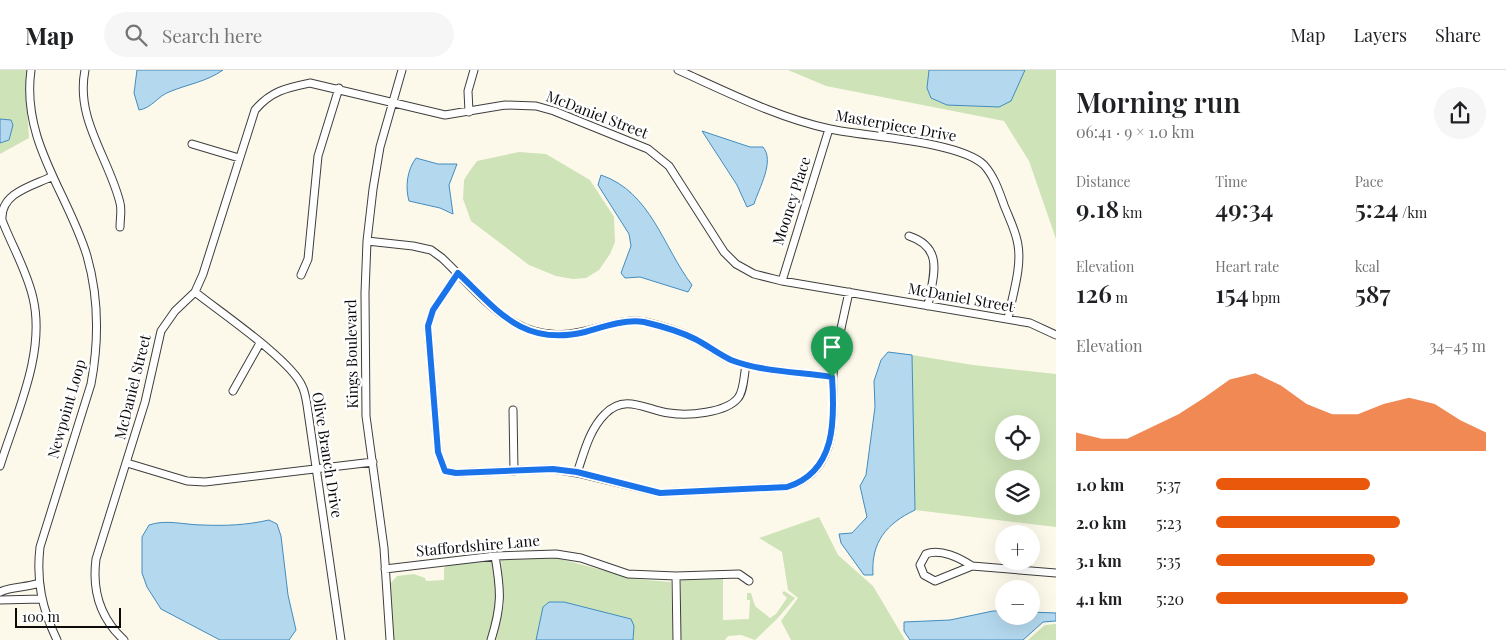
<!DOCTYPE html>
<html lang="en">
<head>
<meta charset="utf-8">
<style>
	:root { --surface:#fff; --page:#f6f6f6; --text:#202124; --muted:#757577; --line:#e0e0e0; --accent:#ea580c }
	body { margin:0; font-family:"Playfair Display",serif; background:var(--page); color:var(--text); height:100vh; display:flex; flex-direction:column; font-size:19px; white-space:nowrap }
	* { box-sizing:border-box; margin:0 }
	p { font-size:16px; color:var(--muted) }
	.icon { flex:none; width:28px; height:28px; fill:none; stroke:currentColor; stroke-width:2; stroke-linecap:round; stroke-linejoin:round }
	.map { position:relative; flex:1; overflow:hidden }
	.drawer { display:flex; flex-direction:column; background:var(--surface); width:450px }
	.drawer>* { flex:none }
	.fabs { position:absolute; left:995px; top:345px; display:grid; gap:10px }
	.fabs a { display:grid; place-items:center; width:45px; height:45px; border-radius:50%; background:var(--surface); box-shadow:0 5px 20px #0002; font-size:25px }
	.scale { position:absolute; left:15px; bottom:12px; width:106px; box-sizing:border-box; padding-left:5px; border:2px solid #0b0b0b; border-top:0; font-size:14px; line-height:18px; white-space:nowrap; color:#0b0b0b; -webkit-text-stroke:4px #fff; paint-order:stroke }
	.pin { position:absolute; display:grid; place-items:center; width:42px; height:42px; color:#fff; margin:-51px -21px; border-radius:50% 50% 50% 0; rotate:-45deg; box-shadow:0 0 5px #0007 }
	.pin .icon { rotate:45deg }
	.round { display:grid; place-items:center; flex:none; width:52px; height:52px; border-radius:26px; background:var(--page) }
	.head { display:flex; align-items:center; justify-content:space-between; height:85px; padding:0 20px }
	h1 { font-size:28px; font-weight:600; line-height:38px }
	.stats { display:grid; grid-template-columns:repeat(3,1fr); gap:8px; height:85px; padding:5px 20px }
	.stats div { display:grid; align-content:center }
	.stats b { font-size:25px; font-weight:600 }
	.stats small { font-size:14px; font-weight:400 }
	.stats p { font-size:14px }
	.chart { height:140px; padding:10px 20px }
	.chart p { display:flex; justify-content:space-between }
	.chart svg { width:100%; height:90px; margin-top:5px; fill:var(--accent); opacity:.7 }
	ul { padding:0 20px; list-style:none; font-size:16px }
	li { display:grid; grid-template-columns:80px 60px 1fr; align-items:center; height:38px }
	li i { height:12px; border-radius:6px; background:var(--accent) }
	header { display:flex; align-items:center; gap:30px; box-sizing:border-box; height:70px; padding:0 25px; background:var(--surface); border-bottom:1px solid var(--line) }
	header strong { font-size:24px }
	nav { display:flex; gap:28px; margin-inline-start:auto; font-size:18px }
	.search { width:350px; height:45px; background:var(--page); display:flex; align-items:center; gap:12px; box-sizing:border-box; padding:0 18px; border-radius:28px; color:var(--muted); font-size:19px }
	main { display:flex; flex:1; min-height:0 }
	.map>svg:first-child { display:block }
	.green { fill:#cee3b8; fill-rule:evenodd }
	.water { fill:#b4d9ef; stroke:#428cbf }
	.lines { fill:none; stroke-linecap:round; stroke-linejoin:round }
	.street-casing { stroke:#3e3e3e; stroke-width:9 }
	.street { stroke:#fff; stroke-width:7 }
	.route-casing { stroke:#fff; stroke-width:10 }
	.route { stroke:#1a73e8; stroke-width:6 }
	.labels { text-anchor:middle; stroke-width:5; stroke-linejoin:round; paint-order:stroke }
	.street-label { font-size:15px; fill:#0b0b0b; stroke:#fff }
</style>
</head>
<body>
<header>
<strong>Map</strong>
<div class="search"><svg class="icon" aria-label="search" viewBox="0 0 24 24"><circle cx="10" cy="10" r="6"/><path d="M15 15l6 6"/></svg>Search here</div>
<nav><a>Map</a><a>Layers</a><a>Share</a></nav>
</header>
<main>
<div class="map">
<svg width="1056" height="570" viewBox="0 0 1056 570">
	<rect width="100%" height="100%" fill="#fdf9ea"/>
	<!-- green -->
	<path class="green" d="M0,0H29L26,23L29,68L0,84Z
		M788,0H1056V169L1029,91L1004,51L826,16Z
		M519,82L546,84L590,110L614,147L615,172L610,184L599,200L586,208L573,209L556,206L529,195L471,151L463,129L464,110L469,102L477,91Z
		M912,285L973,295L1056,304V457L915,440ZM1004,354H1031V381H1004ZM1004,409H1031V436H1004Z
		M819,447L838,485L873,516L905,570H791L781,551L798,528L788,520L782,482L759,468Z
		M553,487L636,509L671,512L673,570H496L504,535L501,489Z
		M493,491C497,522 497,540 488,570H394L390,514L397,506L414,504L425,508L426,511L444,510V499L446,495Z
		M723,507V550L749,549L750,530H747V523H751L755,536L770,548L776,544L787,528L782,523L784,521L795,528L777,549L755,570L741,565L728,566L725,570H681V510Z
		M1056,554V570H1028L1045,555Z"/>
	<!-- water -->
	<path class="water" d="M137,0H223C206,12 188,14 169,22C158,26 152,38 139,40L134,23Z
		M929,0H1025L1011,31L999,37L947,35L931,28L927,18Z
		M0,49L11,50L13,55L9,70L0,73Z
		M702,61L750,77H763C775,91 759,118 754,134L747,137L737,115Z
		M416,88L438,94H457L449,115L453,144L440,138L409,131C405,117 407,100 416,88Z
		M601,105C651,122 663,177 692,215L688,222L640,207L625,208L621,203L631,176L629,164L598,115Z
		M888,282L912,285L915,440C886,454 871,472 873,505H864L841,473L839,464L852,463L867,447L860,416L866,405L875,337L874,311L881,290Z
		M269,450L277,454L281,466L288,525L296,560L289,570H220L161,539L147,517L142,503V467L149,455C167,449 184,455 203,455C226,456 247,455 269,450Z
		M549,532H564L631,549L634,556L633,570H536L543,537Z
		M993,541H1004V546H1031V542L1056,543V551L1043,552L1023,570H910L904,561V552L950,550Z"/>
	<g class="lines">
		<defs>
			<path id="street" d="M31,0C21,71 68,123 87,186C99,228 99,271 91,314L40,477C36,511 42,539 57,570
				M85,0C75,49 109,88 120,133C122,140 120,149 120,157
				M678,0C727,22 778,48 830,59C867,67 959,71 984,95C994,106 999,121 1004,135C1009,148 1016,161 1018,175C1022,198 1012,226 1008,249
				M469,42L468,21L474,0
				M192,74L239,88
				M909,166C945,178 933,206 928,236
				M367,171L413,176L431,180L442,188C484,228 517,277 581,262C602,258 623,248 645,252C662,256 679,261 695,269C707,275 718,285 731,290C762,302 800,302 832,307
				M458,203L433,240L428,256L438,382L445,401L456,403L553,399L577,403L660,423L787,417C831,404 834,363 833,324C833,317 832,311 833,305C836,277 843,250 849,222
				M301,205L308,189L318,86L339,18
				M782,211L829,59
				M195,222C220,242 291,290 302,316C305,322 306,329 307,335L341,570
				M233,321L260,273
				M513,340L514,401
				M127,393L187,411L205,412L373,392
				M0,396C16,344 46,283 33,228C27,201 12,176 2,150C0,123 32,116 51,107
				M577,403C584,383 589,360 605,344C625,323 646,340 669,343C688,346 726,343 738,328C744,321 744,304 746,295
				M972,496C960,488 940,478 926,484L920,495L924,505L935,511L972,496L1056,503
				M385,499L495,486L556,484L581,488L628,504L676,506L739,504L749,511
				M676,506L677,570
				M0,522C12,516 26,518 39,513
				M0,530L41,529
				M124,570C100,548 92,520 96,489L145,332L161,261L175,241L195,222L203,204L255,40C271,21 286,18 310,13L445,45L505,35L536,36L554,41L648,79L669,96L724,182L736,194L754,204L782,211L1030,253L1056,265
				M390,570L384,478L366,346L365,223L367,171L373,119L380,77L402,0
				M491,570C502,535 501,521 495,486"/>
		</defs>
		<!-- street casing -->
		<use href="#street" class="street-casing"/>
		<!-- street -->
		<use href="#street" class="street"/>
	</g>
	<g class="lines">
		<defs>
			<path id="route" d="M458,203C498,241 523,277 585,262C603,257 624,249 644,252C661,256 679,261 695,269C707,275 718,284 731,290C762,302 800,302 832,307C835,350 836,402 787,417L660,423L577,402L553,399L456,403L445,401L438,382L428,256L433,240Z"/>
		</defs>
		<!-- route casing -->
		<use href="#route" class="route-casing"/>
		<!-- route -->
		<use href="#route" class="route"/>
	</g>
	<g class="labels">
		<!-- street labels -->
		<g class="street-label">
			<text transform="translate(597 45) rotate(21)" y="5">McDaniel Street</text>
			<text transform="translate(896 56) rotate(10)" y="5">Masterpiece Drive</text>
			<text transform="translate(792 131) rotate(-72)" y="5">Mooney Place</text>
			<text transform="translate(961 228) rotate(10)" y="5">McDaniel Street</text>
			<text transform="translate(352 284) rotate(-91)" y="5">Kings Boulevard</text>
			<text transform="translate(133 317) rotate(-76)" y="5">McDaniel Street</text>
			<text transform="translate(67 339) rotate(-74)" y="5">Newpoint Loop</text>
			<text transform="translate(327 385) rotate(81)" y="5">Olive Branch Drive</text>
			<text transform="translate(478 476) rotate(-5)" y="5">Staffordshire Lane</text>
		</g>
	</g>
</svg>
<div class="fabs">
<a><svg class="icon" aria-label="locate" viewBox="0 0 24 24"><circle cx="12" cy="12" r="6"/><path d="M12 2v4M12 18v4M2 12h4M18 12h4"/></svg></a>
<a><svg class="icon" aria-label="layers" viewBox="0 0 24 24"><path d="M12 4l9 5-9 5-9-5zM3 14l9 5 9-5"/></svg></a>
<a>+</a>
<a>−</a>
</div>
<div class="scale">100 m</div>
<div class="pin" style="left:832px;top:307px;background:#1e9e55"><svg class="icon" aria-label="arrive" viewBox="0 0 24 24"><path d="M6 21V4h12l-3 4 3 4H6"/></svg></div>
</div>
<section class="drawer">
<div class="head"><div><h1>Morning run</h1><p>06:41 · 9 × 1.0 km</p></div><a class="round"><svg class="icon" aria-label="share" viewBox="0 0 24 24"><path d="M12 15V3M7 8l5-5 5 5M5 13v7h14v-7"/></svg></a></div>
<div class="stats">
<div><p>Distance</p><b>9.18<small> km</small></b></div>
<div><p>Time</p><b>49:34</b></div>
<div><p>Pace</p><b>5:24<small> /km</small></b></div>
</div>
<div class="stats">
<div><p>Elevation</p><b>126<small> m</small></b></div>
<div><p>Heart rate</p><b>154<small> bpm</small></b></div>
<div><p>kcal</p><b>587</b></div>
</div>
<div class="chart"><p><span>Elevation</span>34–45 m</p>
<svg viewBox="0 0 160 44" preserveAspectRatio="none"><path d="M0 44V35L10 38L20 38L30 32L40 26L50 18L60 9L70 6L80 12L90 21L100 26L110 26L120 21L130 18L140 21L150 29L160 35V44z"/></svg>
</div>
<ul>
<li><b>1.0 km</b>5:37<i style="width:57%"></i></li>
<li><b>2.0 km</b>5:23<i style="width:68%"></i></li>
<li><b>3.1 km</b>5:35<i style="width:59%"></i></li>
<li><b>4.1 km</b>5:20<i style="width:71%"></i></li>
</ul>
</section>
</main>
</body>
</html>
